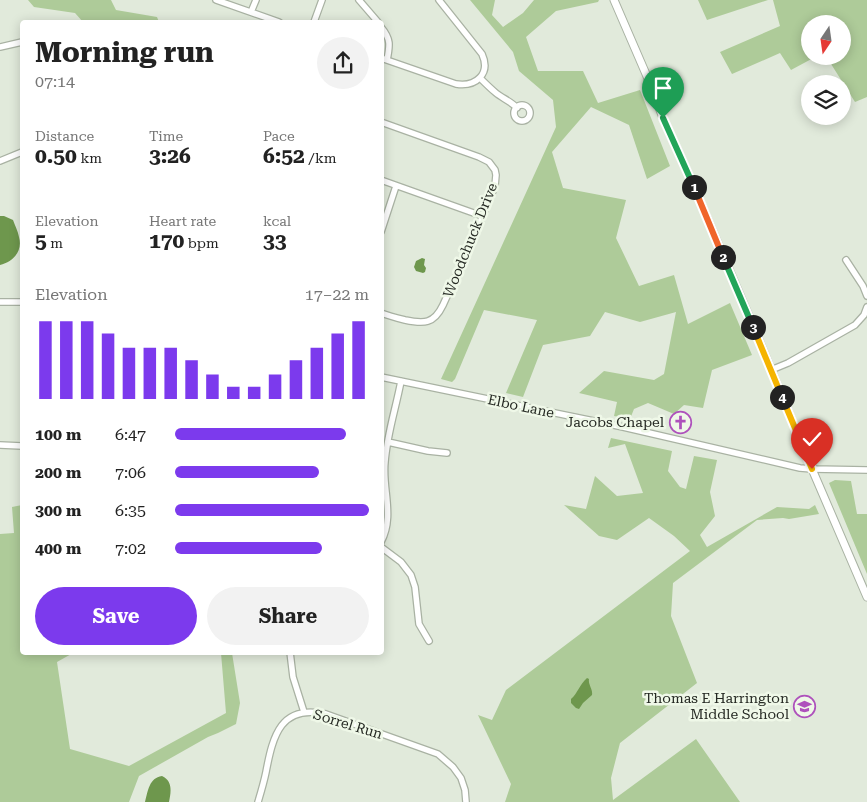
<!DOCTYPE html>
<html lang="en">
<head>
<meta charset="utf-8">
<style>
	:root { --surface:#fff; --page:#f2f2f2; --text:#222; --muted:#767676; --accent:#7c3aed }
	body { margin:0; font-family:"Roboto Serif",serif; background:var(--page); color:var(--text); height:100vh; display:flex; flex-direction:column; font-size:19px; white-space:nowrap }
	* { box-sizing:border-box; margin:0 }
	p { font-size:16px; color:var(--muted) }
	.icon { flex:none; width:28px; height:28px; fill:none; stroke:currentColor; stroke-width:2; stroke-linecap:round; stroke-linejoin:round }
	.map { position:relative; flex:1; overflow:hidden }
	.details { position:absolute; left:20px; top:20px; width:364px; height:635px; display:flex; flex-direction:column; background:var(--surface); border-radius:5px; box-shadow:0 2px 12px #0003 }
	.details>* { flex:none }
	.needle { width:32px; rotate:193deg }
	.buttons { position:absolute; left:801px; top:15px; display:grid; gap:10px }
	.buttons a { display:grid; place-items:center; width:50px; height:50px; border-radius:50%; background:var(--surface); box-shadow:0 2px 12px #0003; font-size:25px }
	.pin { position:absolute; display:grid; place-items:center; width:42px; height:42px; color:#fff; margin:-51px -21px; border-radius:50% 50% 50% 0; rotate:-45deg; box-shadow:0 0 5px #0007 }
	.pin .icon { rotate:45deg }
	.km { position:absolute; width:25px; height:25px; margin:-12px; border-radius:50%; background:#222; color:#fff; font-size:14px; line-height:25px; text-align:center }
	.round { display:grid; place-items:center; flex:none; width:52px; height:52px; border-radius:26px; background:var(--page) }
	.head { display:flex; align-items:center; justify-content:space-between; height:85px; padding:0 15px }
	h1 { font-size:28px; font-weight:700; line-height:38px }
	.metrics { display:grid; grid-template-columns:repeat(3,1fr); gap:8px; height:85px; padding:5px 15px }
	.metrics div { display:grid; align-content:center }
	.metrics b { font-size:21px; font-weight:700 }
	.metrics small { font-size:14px; font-weight:400 }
	.metrics p { font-size:14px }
	.chart { height:140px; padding:10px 15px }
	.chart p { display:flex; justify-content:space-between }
	.chart svg { width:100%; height:90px; margin-top:5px; stroke:var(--accent); stroke-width:6 }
	.action { display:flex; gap:10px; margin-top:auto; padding:10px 15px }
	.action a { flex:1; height:58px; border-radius:30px; background:var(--accent); color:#fff; font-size:20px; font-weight:700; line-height:58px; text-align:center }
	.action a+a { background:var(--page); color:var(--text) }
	ul { padding:0 15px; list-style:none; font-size:16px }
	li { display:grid; grid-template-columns:80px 60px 1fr; align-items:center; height:38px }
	li i { height:12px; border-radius:6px; background:var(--accent) }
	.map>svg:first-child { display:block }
	.green { fill:#aecb99 }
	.water { fill:#6e974d }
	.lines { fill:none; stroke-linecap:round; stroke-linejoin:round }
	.minor-casing { stroke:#a9b2a3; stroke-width:8 }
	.major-casing { stroke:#a9b2a3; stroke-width:9 }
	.minor { stroke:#fff; stroke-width:5.5 }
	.major { stroke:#fff; stroke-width:7 }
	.split-1-casing { stroke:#fff; stroke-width:10 }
	.split-2-casing { stroke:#fff; stroke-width:10 }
	.split-3-casing { stroke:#fff; stroke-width:10 }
	.split-4-casing { stroke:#fff; stroke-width:10 }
	.split-5-casing { stroke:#fff; stroke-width:10 }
	.split-1 { stroke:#22a559; stroke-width:6 }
	.split-2 { stroke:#f0652b; stroke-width:6 }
	.split-3 { stroke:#22a559; stroke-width:6 }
	.split-4 { stroke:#f5b400; stroke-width:6 }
	.split-5 { stroke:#f5b400; stroke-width:6 }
	.labels { text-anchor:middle; stroke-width:5; stroke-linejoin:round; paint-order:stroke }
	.street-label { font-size:14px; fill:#252923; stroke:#eff8e8 }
	.poi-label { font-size:14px; fill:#252923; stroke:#eff8e8; text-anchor:end }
</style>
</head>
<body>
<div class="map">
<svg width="867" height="802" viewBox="0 0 867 802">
	<rect width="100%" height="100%" fill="#e1eadb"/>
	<!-- green -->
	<path class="green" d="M28,0H111L116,10L157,17L159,22L143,21L142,22H83L75,13L34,7Z
		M470,0H495L492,15L503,27L523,13L534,0H599L598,2L556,11L526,37L538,71H583L598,103L640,90L670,166L647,179L629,125L591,107L552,152L563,188L626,200L616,238L639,286L674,275L688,324L730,303L752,355L712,370L703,408L684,405L674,414L648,403L634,409L630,419L614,416L617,402L579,393L604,371L654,380L664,374L676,312L640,322L605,312L590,336L543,345L523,397L506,393L537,320L484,310L455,379L452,382L441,379L556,127L553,100L519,71L513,52Z
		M698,0H768L707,20Z
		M773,0H867V97L855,102L826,56H842V24H810V56H817L791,70L780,53L732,74L720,52L780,26Z
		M611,438L672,451L668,471L680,487L686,489L694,456L717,460L710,492L715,516L700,535L707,547L777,507L809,509L815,505L819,514L789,519L783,518L757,520L673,583L671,616L697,683L620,743L611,778L613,800L696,739L740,802H505L511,784L478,715L492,720L506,690L690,551L674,536L649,518L617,540L599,536L564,505L586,509L595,476L617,496L643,493L625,444L608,448Z
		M835,480L851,481L857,514H867V574L829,483Z
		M22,505V652L73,653L57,662L70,749L129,766L226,713L221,653H232L240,703L236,724L218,733L208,737L139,776L129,802H0V534L14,533L12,507Z"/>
	<!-- water -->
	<path class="water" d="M0,216H4L13,220C15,226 18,231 19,237C23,251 13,262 0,265Z
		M422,258L425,259L424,265L426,268L425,272L423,273L416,271L414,267L416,261Z
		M587,678L589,679C588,685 593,689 592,695L583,703L579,709L576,708L571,703V699C578,693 579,685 587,678Z
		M162,776C173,781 171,792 169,802H145C148,791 149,778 162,776Z"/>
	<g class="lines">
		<defs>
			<path id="minor" d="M216,0L279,22
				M359,0L378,22
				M251,12L256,0
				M314,22L322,0
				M381,27C391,39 390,45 387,60
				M0,47L22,42
				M381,58L456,84C476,87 491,74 482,54L439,0
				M480,78C485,83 490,88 496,93C502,98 512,102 517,108
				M514 113a8 8 0 1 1 16 0a8 8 0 1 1-16 0Z
				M381,122L479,157L489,162L495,170L496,175L495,186L476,232L443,305C434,324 424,324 405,320C397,318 389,316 381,313
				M0,161L22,152
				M381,180L482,216
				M381,232L396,186
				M846,260L863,286L867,296
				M0,302H22
				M771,370L788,363L855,325L864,315L867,307
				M381,377L623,427L800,468L812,469L867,470
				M388,442L428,451L447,453
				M0,445L22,446
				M381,542C395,516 382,489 385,462C387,434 396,408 401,381
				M381,547L401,562L411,575L415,587L419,624L429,641
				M290,652L293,677L304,712
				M258,802C261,792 264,782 266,772C273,735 281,704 326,714L438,754L453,767L461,778L465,790L466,802"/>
			<path id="major" d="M614,0L649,81L663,118L691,180L752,323L812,469L867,597"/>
		</defs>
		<!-- minor casing -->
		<use href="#minor" class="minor-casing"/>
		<!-- major casing -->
		<use href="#major" class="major-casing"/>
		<!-- minor -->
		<use href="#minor" class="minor"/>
		<!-- major -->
		<use href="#major" class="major"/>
	</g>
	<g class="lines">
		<defs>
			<path id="split-1" d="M663,118L694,187"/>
			<path id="split-2" d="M694,187L723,257"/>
			<path id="split-3" d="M723,257L753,327"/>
			<path id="split-4" d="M753,327L782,397"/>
			<path id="split-5" d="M782,397L812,469"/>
		</defs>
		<!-- split-1 casing -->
		<use href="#split-1" class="split-1-casing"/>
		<!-- split-2 casing -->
		<use href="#split-2" class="split-2-casing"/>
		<!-- split-3 casing -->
		<use href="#split-3" class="split-3-casing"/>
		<!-- split-4 casing -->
		<use href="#split-4" class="split-4-casing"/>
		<!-- split-5 casing -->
		<use href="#split-5" class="split-5-casing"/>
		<!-- split-1 -->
		<use href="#split-1" class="split-1"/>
		<!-- split-2 -->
		<use href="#split-2" class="split-2"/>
		<!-- split-3 -->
		<use href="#split-3" class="split-3"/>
		<!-- split-4 -->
		<use href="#split-4" class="split-4"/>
		<!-- split-5 -->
		<use href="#split-5" class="split-5"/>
	</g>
	<!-- icons -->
	<defs>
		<symbol id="church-ring" viewBox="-11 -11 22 22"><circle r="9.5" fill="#eff8e8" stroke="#ae51bc" stroke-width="1.5"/><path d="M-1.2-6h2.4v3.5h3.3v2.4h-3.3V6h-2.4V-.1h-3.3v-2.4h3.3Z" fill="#ae51bc"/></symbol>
		<symbol id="school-ring" viewBox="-11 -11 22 22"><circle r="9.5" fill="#eff8e8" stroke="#ae51bc" stroke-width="1.5"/><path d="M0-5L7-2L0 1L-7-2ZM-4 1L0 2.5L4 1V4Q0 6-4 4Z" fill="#ae51bc"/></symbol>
	</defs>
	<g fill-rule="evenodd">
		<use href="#church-ring" x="668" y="410" width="25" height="25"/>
		<use href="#school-ring" x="792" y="694" width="25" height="25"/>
	</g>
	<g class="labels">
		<!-- street labels -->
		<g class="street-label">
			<text transform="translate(470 240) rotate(-68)" y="5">Woodchuck Drive</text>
			<text transform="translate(521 406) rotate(12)" y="5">Elbo Lane</text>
			<text transform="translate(348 724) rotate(17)" y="5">Sorrel Run</text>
		</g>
		<!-- poi labels -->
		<g class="poi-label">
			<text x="664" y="427">Jacobs Chapel</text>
			<text x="789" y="703">Thomas E Harrington<tspan x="789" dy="16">Middle School</tspan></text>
		</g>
	</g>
</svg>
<div class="buttons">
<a><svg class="needle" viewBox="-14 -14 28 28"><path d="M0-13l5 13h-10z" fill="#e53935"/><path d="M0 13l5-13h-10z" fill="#767676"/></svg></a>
<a><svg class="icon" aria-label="layers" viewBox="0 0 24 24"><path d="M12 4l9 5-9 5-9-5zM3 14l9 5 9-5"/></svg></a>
</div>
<div class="pin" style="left:663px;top:118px;background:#1e9e55"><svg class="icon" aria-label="arrive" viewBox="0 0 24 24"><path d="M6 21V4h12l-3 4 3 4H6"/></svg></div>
<div class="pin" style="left:812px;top:469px;background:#d93025"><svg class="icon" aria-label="check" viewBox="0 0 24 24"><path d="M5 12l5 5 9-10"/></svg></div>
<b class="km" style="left:694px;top:187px">1</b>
<b class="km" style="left:723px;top:257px">2</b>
<b class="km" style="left:753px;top:327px">3</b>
<b class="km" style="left:782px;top:397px">4</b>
<section class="details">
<div class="head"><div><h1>Morning run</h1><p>07:14</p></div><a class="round"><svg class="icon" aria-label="share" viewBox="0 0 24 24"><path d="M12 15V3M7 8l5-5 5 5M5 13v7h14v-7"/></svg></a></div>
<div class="metrics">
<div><p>Distance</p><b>0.50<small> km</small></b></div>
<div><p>Time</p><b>3:26</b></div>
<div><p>Pace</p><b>6:52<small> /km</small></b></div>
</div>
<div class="metrics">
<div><p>Elevation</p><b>5<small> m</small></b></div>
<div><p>Heart rate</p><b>170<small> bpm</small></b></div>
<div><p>kcal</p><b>33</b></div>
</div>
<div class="chart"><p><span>Elevation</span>17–22 m</p>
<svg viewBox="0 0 160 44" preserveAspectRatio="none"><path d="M5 44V6M15 44V6M25 44V6M35 44V12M45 44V19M55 44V19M65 44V19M75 44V25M85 44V32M95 44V38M105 44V38M115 44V32M125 44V25M135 44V19M145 44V12M155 44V6"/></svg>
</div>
<ul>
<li><b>100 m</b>6:47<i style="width:88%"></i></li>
<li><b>200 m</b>7:06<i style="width:74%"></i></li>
<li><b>300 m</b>6:35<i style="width:100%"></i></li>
<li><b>400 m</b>7:02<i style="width:76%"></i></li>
</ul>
<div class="action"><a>Save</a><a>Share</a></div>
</section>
</div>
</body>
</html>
